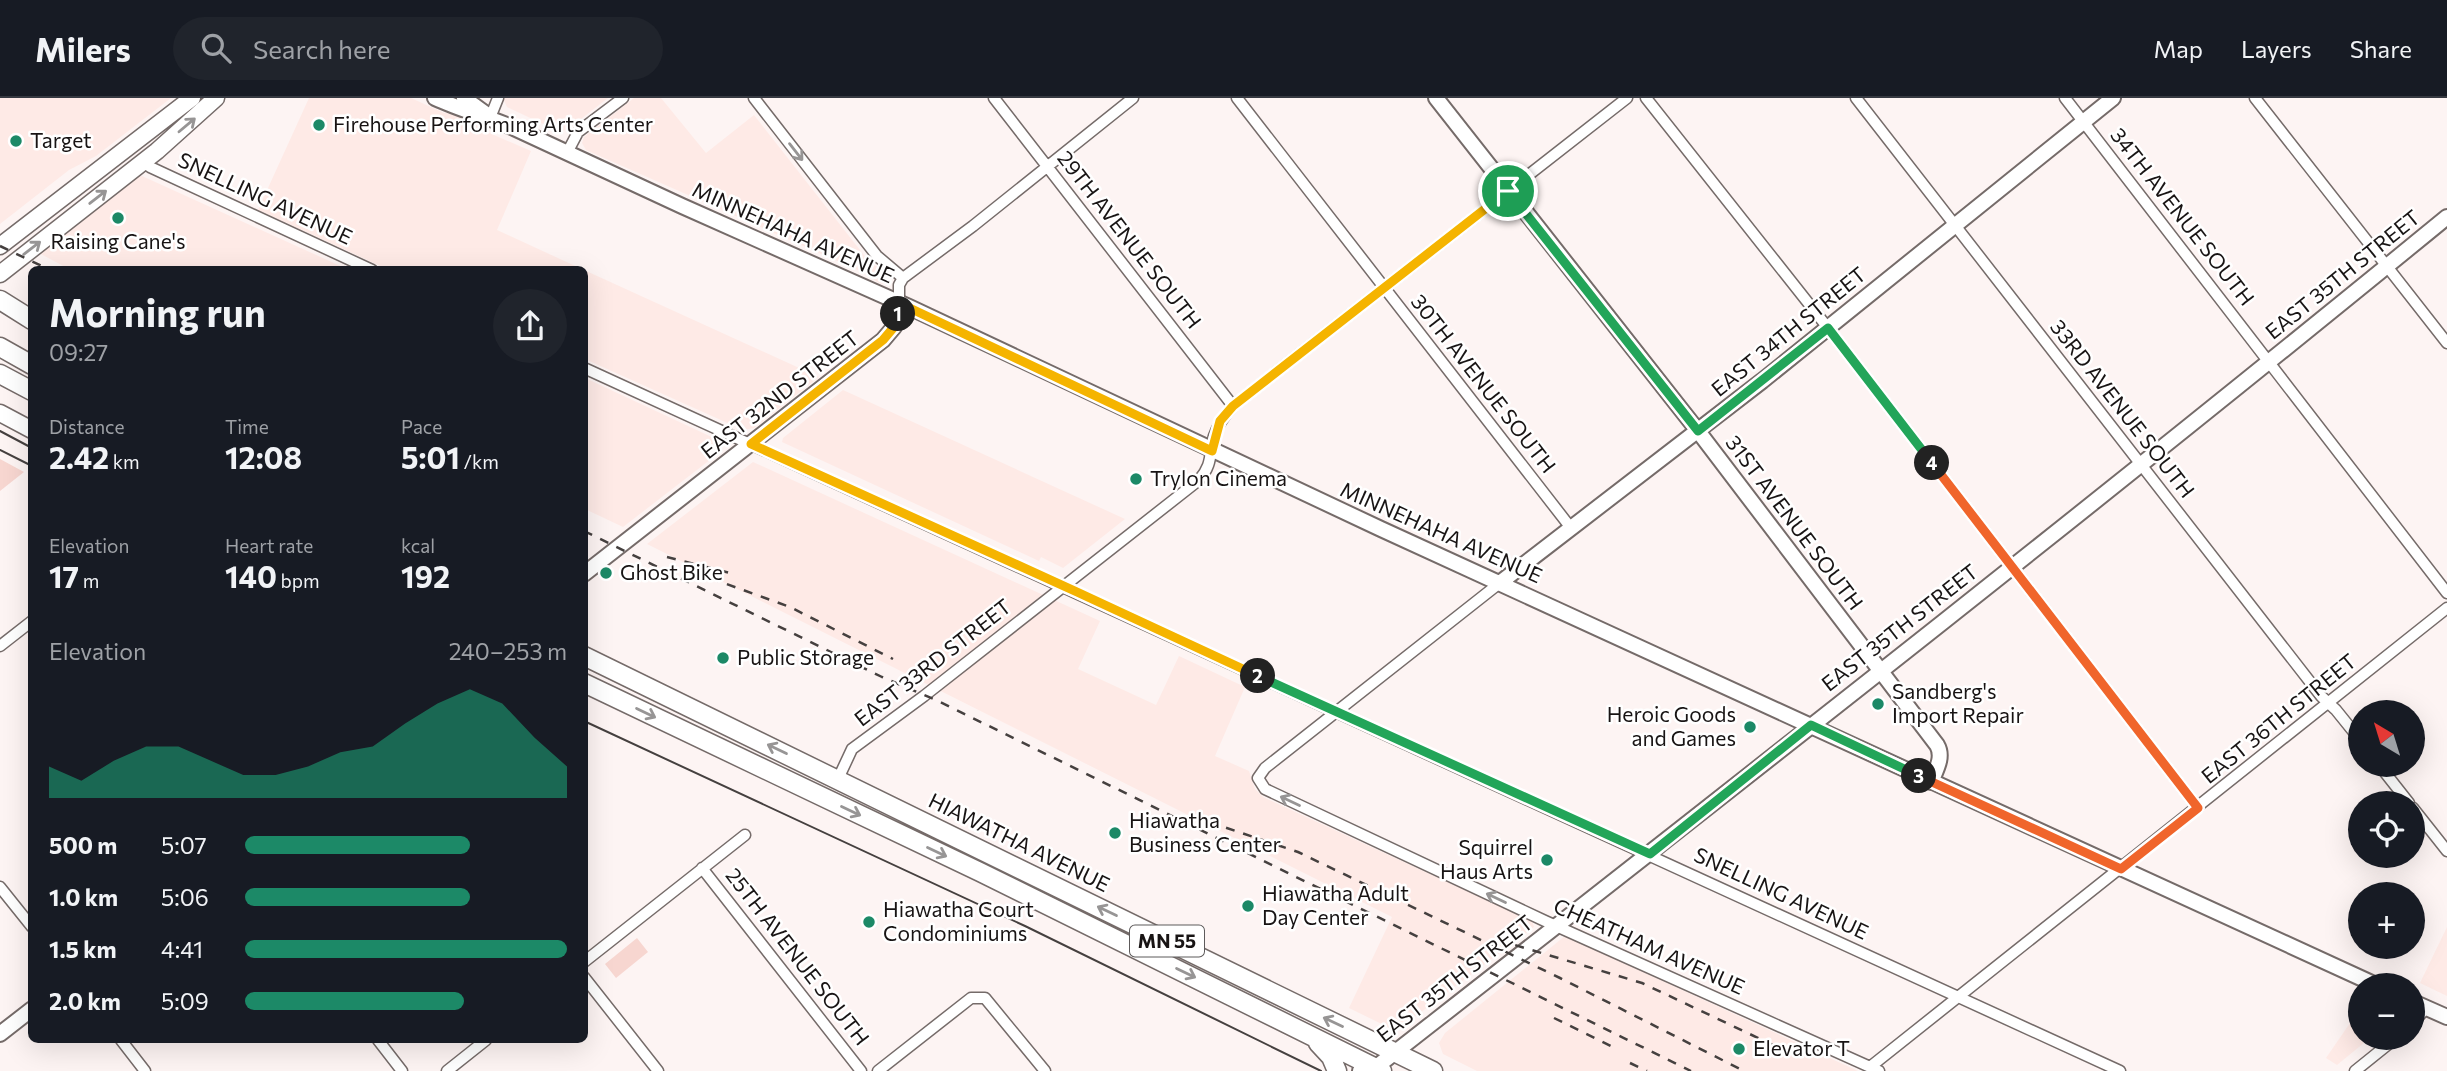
<!DOCTYPE html>
<html lang="en">
<head>
<meta charset="utf-8">
<style>
	:root { --surface:#171b24; --page:#20242c; --text:#f1f3f6; --muted:#9ea1a6; --line:#363941; --accent:#1c8967 }
	body { margin:0; font-family:Commissioner,sans-serif; background:var(--page); color:var(--text); height:100vh; display:flex; flex-direction:column; font-size:26px; white-space:nowrap }
	* { box-sizing:border-box; margin:0 }
	p { font-size:23px; color:var(--muted) }
	.icon { flex:none; width:38px; height:38px; fill:none; stroke:currentColor; stroke-width:2; stroke-linecap:round; stroke-linejoin:round }
	.map { position:relative; flex:1; overflow:hidden }
	.drawer { position:absolute; left:28px; top:168px; width:560px; height:777px; display:flex; flex-direction:column; background:var(--surface); border-radius:10px; box-shadow:0 7px 28px #0002 }
	.drawer>* { flex:none }
	.needle { width:46px; rotate:322deg }
	.controls { position:absolute; left:2348px; top:602px; display:grid; gap:14px }
	.controls a { display:grid; place-items:center; width:77px; height:77px; border-radius:50%; background:var(--surface); box-shadow:0 7px 28px #0002; font-size:35px }
	.pin { position:absolute; display:grid; place-items:center; width:60px; height:60px; color:#fff; margin:-30px; border:4px solid #fff; border-radius:50%; box-shadow:0 2px 7px #0007 }
	.km { position:absolute; width:35px; height:35px; margin:-18px; border-radius:50%; background:#222; color:#fff; font-size:19px; line-height:35px; text-align:center }
	.round { display:grid; place-items:center; flex:none; width:74px; height:74px; border-radius:37px; background:var(--page) }
	.summary { display:flex; align-items:center; justify-content:space-between; height:119px; padding:0 21px }
	h1 { font-size:38px; font-weight:700; line-height:52px }
	.figures { display:grid; grid-template-columns:repeat(3,1fr); gap:10px; height:119px; padding:7px 21px }
	.figures div { display:grid; align-content:center }
	.figures b { font-size:30px; font-weight:700 }
	.figures small { font-size:19px; font-weight:400 }
	.figures p { font-size:19px }
	.chart { height:196px; padding:14px 21px }
	.chart p { display:flex; justify-content:space-between }
	.chart svg { width:100%; height:126px; margin-top:7px; fill:var(--accent); opacity:.7 }
	ul { padding:0 21px; list-style:none; font-size:23px }
	li { display:grid; grid-template-columns:112px 84px 1fr; align-items:center; height:52px }
	li i { height:18px; border-radius:9px; background:var(--accent) }
	header { display:flex; align-items:center; gap:42px; box-sizing:border-box; height:98px; padding:0 35px; background:var(--surface); border-bottom:2px solid var(--line) }
	header strong { font-size:33px }
	nav { display:flex; gap:38px; margin-inline-start:auto; font-size:24px }
	.search { width:490px; height:63px; background:var(--page); display:flex; align-items:center; gap:18px; box-sizing:border-box; padding:0 24px; border-radius:38px; color:var(--muted); font-size:26px }
	.map>svg:first-child { display:block }
	.built { fill:#feeae6 }
	.green { fill:#f7d6d0 }
	.lines { fill:none; stroke-linecap:round; stroke-linejoin:round }
	.street-casing { stroke:#756b69; stroke-width:13 }
	.secondary-casing { stroke:#756b69; stroke-width:18 }
	.primary-casing { stroke:#756b69; stroke-width:19 }
	.highway-casing { stroke:#756b69; stroke-width:21 }
	.street { stroke:#fff; stroke-width:10 }
	.secondary { stroke:#fff; stroke-width:14 }
	.primary { stroke:#fff; stroke-width:16 }
	.highway { stroke:#fff; stroke-width:18 }
	.tram { stroke:#45403f; stroke-width:2 }
	.rail { stroke:#45403f; stroke-width:2.5; stroke-dasharray:9 9; stroke-linecap:butt }
	.oneway { stroke:#979595 }
	.split-1-casing { stroke:#fff; stroke-width:14 }
	.split-2-casing { stroke:#fff; stroke-width:14 }
	.split-3-casing { stroke:#fff; stroke-width:14 }
	.split-4-casing { stroke:#fff; stroke-width:14 }
	.split-5-casing { stroke:#fff; stroke-width:14 }
	.split-1 { stroke:#f5b400; stroke-width:9 }
	.split-2 { stroke:#f5b400; stroke-width:9 }
	.split-3 { stroke:#22a559; stroke-width:9 }
	.split-4 { stroke:#f0652b; stroke-width:9 }
	.split-5 { stroke:#22a559; stroke-width:9 }
	.poi-dot { fill:#1c8967; stroke:#fff; stroke-width:2.5 }
	.labels { text-anchor:middle; stroke-width:5; stroke-linejoin:round; paint-order:stroke }
	.shield { fill:#fff; stroke:#5d5a5a; stroke-width:2 }
	.shield-label { font-size:19px; font-weight:bold; fill:#181414 }
	.poi-label { font-size:21px; fill:#181414; stroke:#fff; text-anchor:start }
	.street-label { font-size:21px; fill:#181414; stroke:#fff }
</style>
</head>
<body>
<header>
<strong>Milers</strong>
<div class="search"><svg class="icon" aria-label="search" viewBox="0 0 24 24"><circle cx="10" cy="10" r="6"/><path d="M15 15l6 6"/></svg>Search here</div>
<nav><a>Map</a><a>Layers</a><a>Share</a></nav>
</header>
<div class="map">
<svg width="2447" height="973" viewBox="0 0 2447 973">
	<rect width="100%" height="100%" fill="#fdf4f3"/>
	<!-- built -->
	<path class="built" d="M0,0H171L96,58L69,72L0,126Z
		M309,0H411L444,15L458,16L477,26L487,34L531,53L497,132L584,172L387,171L258,112Z
		M503,0H608L568,31L560,34L507,9Z
		M634,0H661L706,55L754,17L871,166L888,173L892,179L888,185L883,186L877,184L869,177L586,52L582,45L584,39Z
		M142,78L347,171H69L37,154L132,79Z
		M584,172L819,279L754,330L743,332L585,261Z
		M585,280L716,341L719,346L715,358L623,429L585,411Z
		M843,292L1125,421L1063,470L1041,459L1039,463L782,344L783,340Z
		M753,364L1100,523L1078,571L1156,607L1179,558L1245,589L1215,658L1249,673L1255,691L1263,699L1532,823L1534,829L1396,933L1349,910L1392,819L647,446Z
		M2447,829V898L2420,885Z
		M1565,838L1858,973H1477L1443,956L1439,945L1445,935Z
		M2361,909V940H2370L2337,967L2326,960Z"/>
	<!-- green -->
	<path class="green" d="M0,361L24,374L0,393Z
		M637,840L648,854L616,880L605,866Z"/>
	<g class="lines">
		<defs>
			<path id="street" d="M754,0L877,158L903,180
				M994,0L1233,308
				M1237,0L1571,430
				M1646,0L1828,230L2198,710
				M1856,0L2321,598L2336,612L2361,643
				M2065,0L2447,495
				M2255,0L2447,245
				M490,20L498,0
				M567,55L578,34L623,0
				M143,64L150,69L372,172
				M899,205V187L903,180L973,128L1133,0
				M584,270L2120,973
				M1501,484L1265,670L1258,680L1265,691L1545,823L1879,973
				M0,548L32,523
				M2379,667L2409,705
				M838,681L852,651L924,598L1199,382C1213,366 1209,356 1214,338C1218,326 1225,317 1233,308L1627,0
				M2413,710L2447,753
				M702,770L861,973
				M0,789L32,829
				M584,864L745,737
				M584,879L658,973
				M2413,925L2426,910
				M121,942L145,973
				M378,942L402,973
				M1870,969L2447,510
				M447,973L486,942
				M878,973L971,900H985L1045,973
				M2355,973L2396,940"/>
			<path id="secondary" d="M435,0C461,12 488,19 514,30L682,108L909,209L1381,431L2376,887
				M464,0L486,16
				M1436,0L1698,333L1937,647C1944,659 1936,672 1931,684
				M584,476L883,242L894,229L899,205
				M1501,484L1762,283L2113,0
				M2413,904L2447,919
				M0,936L32,911
				M1360,973L1375,970C1734,689 2094,408 2447,119"/>
			<path id="primary" d="M0,148L192,0
				M0,176L157,53L216,0
				M0,315L32,332"/>
			<path id="highway" d="M0,202L32,222
				M0,249L32,267
				M0,276L32,293
				M584,558L1433,973
				M584,585L980,774L1382,973
				M1318,945L1331,959L1337,973"/>
		</defs>
		<!-- street casing -->
		<use href="#street" class="street-casing"/>
		<!-- secondary casing -->
		<use href="#secondary" class="secondary-casing"/>
		<!-- primary casing -->
		<use href="#primary" class="primary-casing"/>
		<!-- highway casing -->
		<use href="#highway" class="highway-casing"/>
		<!-- street -->
		<use href="#street" class="street"/>
		<!-- secondary -->
		<use href="#secondary" class="secondary"/>
		<!-- primary -->
		<use href="#primary" class="primary"/>
		<!-- highway -->
		<use href="#highway" class="highway"/>
		<!-- tram -->
		<path class="tram" d="M0,333L32,350
			M0,352L32,368
			M584,623L1025,828L1321,973"/>
		<!-- rail -->
		<path class="rail" d="M0,148L50,172
			M584,433L882,579L936,602L1691,973
			M667,459L730,475
			M710,480L790,509L893,561
			M1209,724L1298,754L1560,880L1744,973
			M1498,842L1642,885L1794,957
			M1554,920L1617,951
			M1630,965L1647,973"/>
	</g>
	<!-- one-way arrows -->
	<defs><path id="oneway-shaft" d="M-6 0H5M1.5-3L5.5 0L1.5 3" fill="none" stroke-width="1.6" stroke-linecap="round" stroke-linejoin="round" transform="scale(1.75)"/></defs>
	<g class="oneway">
		<use href="#oneway-shaft" transform="translate(187 27) rotate(-40)"/>
		<use href="#oneway-shaft" transform="translate(796 54) rotate(52)"/>
		<use href="#oneway-shaft" transform="translate(98 99) rotate(-38)"/>
		<use href="#oneway-shaft" transform="translate(32 150) rotate(-38)"/>
		<use href="#oneway-shaft" transform="translate(646 615) rotate(26)"/>
		<use href="#oneway-shaft" transform="translate(777 651) rotate(-154)"/>
		<use href="#oneway-shaft" transform="translate(1290 703) rotate(-155)"/>
		<use href="#oneway-shaft" transform="translate(851 713) rotate(25)"/>
		<use href="#oneway-shaft" transform="translate(937 754) rotate(25)"/>
		<use href="#oneway-shaft" transform="translate(1496 800) rotate(-155)"/>
		<use href="#oneway-shaft" transform="translate(1107 813) rotate(-154)"/>
		<use href="#oneway-shaft" transform="translate(1186 875) rotate(26)"/>
		<use href="#oneway-shaft" transform="translate(1333 924) rotate(-155)"/>
	</g>
	<g class="lines">
		<defs>
			<path id="split-1" d="M898,216L899,205L1212,353L1220,323L1233,308L1508,93"/>
			<path id="split-2" d="M898,216L894,229L883,242L751,346L1077,494L1258,578"/>
			<path id="split-3" d="M1258,578L1650,756L1811,627L1919,678"/>
			<path id="split-4" d="M1919,678L2121,771L2198,710L1932,365"/>
			<path id="split-5" d="M1508,93L1698,333L1828,230L1932,365"/>
		</defs>
		<!-- split-1 casing -->
		<use href="#split-1" class="split-1-casing"/>
		<!-- split-2 casing -->
		<use href="#split-2" class="split-2-casing"/>
		<!-- split-3 casing -->
		<use href="#split-3" class="split-3-casing"/>
		<!-- split-4 casing -->
		<use href="#split-4" class="split-4-casing"/>
		<!-- split-5 casing -->
		<use href="#split-5" class="split-5-casing"/>
		<!-- split-1 -->
		<use href="#split-1" class="split-1"/>
		<!-- split-2 -->
		<use href="#split-2" class="split-2"/>
		<!-- split-3 -->
		<use href="#split-3" class="split-3"/>
		<!-- split-4 -->
		<use href="#split-4" class="split-4"/>
		<!-- split-5 -->
		<use href="#split-5" class="split-5"/>
	</g>
	<!-- markers -->
	<g class="poi-dot">
		<circle cx="319" cy="27" r="7"/>
		<circle cx="16" cy="43" r="7"/>
		<circle cx="118" cy="120" r="7"/>
		<circle cx="1136" cy="381" r="7"/>
		<circle cx="606" cy="475" r="7"/>
		<circle cx="723" cy="560" r="7"/>
		<circle cx="1878" cy="606" r="7"/>
		<circle cx="1750" cy="629" r="7"/>
		<circle cx="1115" cy="735" r="7"/>
		<circle cx="1547" cy="762" r="7"/>
		<circle cx="1248" cy="808" r="7"/>
		<circle cx="869" cy="824" r="7"/>
		<circle cx="1739" cy="951" r="7"/>
	</g>
	<g class="labels">
		<!-- shield labels -->
		<rect class="shield" x="1130" y="827.5" width="74" height="31" rx="5"/>
		<g class="shield-label">
			<text x="1167" y="850">MN 55</text>
		</g>
		<!-- poi labels -->
		<g class="poi-label">
			<text x="333" y="34">Firehouse Performing Arts Center</text>
			<text x="30" y="50">Target</text>
			<text x="118" y="151" text-anchor="middle">Raising Cane's</text>
			<text x="1150" y="388">Trylon Cinema</text>
			<text x="620" y="482">Ghost Bike</text>
			<text x="737" y="567">Public Storage</text>
			<text x="1892" y="601">Sandberg's<tspan x="1892" dy="24">Import Repair</tspan></text>
			<text x="1736" y="624" text-anchor="end">Heroic Goods<tspan x="1736" dy="24">and Games</tspan></text>
			<text x="1129" y="730">Hiawatha<tspan x="1129" dy="24">Business Center</tspan></text>
			<text x="1533" y="757" text-anchor="end">Squirrel<tspan x="1533" dy="24">Haus Arts</tspan></text>
			<text x="1262" y="803">Hiawatha Adult<tspan x="1262" dy="24">Day Center</tspan></text>
			<text x="883" y="819">Hiawatha Court<tspan x="883" dy="24">Condominiums</tspan></text>
			<text x="1753" y="958">Elevator T</text>
		</g>
		<!-- street labels -->
		<g class="street-label">
			<text transform="translate(265 101) rotate(25)" y="7">SNELLING AVENUE</text>
			<text transform="translate(2182 119) rotate(52)" y="7">34TH AVENUE SOUTH</text>
			<text transform="translate(793 135) rotate(24)" y="7">MINNEHAHA AVENUE</text>
			<text transform="translate(1129 142) rotate(52)" y="7">29TH AVENUE SOUTH</text>
			<text transform="translate(2343 177) rotate(-39)" y="7">EAST 35TH STREET</text>
			<text transform="translate(1789 234) rotate(-39)" y="7">EAST 34TH STREET</text>
			<text transform="translate(1483 286) rotate(52)" y="7">30TH AVENUE SOUTH</text>
			<text transform="translate(780 297) rotate(-38)" y="7">EAST 32ND STREET</text>
			<text transform="translate(2122 311) rotate(52)" y="7">33RD AVENUE SOUTH</text>
			<text transform="translate(1794 425) rotate(53)" y="7">31ST AVENUE SOUTH</text>
			<text transform="translate(1441 435) rotate(24)" y="7">MINNEHAHA AVENUE</text>
			<text transform="translate(1900 530) rotate(-38)" y="7">EAST 35TH STREET</text>
			<text transform="translate(933 565) rotate(-38)" y="7">EAST 33RD STREET</text>
			<text transform="translate(2279 621) rotate(-39)" y="7">EAST 36TH STREET</text>
			<text transform="translate(1019 745) rotate(26)" y="7">HIAWATHA AVENUE</text>
			<text transform="translate(1781 796) rotate(25)" y="7">SNELLING AVENUE</text>
			<text transform="translate(1649 849) rotate(24)" y="7">CHEATHAM AVENUE</text>
			<text transform="translate(797 859) rotate(52)" y="7">25TH AVENUE SOUTH</text>
			<text transform="translate(1455 881) rotate(-38)" y="7">EAST 35TH STREET</text>
		</g>
	</g>
</svg>
<div class="controls">
<a><svg class="needle" viewBox="-14 -14 28 28"><path d="M0-13l5 13h-10z" fill="#e53935"/><path d="M0 13l5-13h-10z" fill="#9ea1a6"/></svg></a>
<a><svg class="icon" aria-label="locate" viewBox="0 0 24 24"><circle cx="12" cy="12" r="6"/><path d="M12 2v4M12 18v4M2 12h4M18 12h4"/></svg></a>
<a>+</a>
<a>−</a>
</div>
<div class="pin" style="left:1508px;top:93px;background:#1e9e55"><svg class="icon" aria-label="arrive" viewBox="0 0 24 24"><path d="M6 21V4h12l-3 4 3 4H6"/></svg></div>
<b class="km" style="left:898px;top:216px">1</b>
<b class="km" style="left:1258px;top:578px">2</b>
<b class="km" style="left:1919px;top:678px">3</b>
<b class="km" style="left:1932px;top:365px">4</b>
<section class="drawer">
<div class="summary"><div><h1>Morning run</h1><p>09:27</p></div><a class="round"><svg class="icon" aria-label="share" viewBox="0 0 24 24"><path d="M12 15V3M7 8l5-5 5 5M5 13v7h14v-7"/></svg></a></div>
<div class="figures">
<div><p>Distance</p><b>2.42<small> km</small></b></div>
<div><p>Time</p><b>12:08</b></div>
<div><p>Pace</p><b>5:01<small> /km</small></b></div>
</div>
<div class="figures">
<div><p>Elevation</p><b>17<small> m</small></b></div>
<div><p>Heart rate</p><b>140<small> bpm</small></b></div>
<div><p>kcal</p><b>192</b></div>
</div>
<div class="chart"><p><span>Elevation</span>240–253 m</p>
<svg viewBox="0 0 160 44" preserveAspectRatio="none"><path d="M0 44V33L10 38L20 31L30 26L40 26L50 31L60 36L70 36L80 33L90 28L100 26L110 18L120 11L130 6L140 11L150 23L160 33V44z"/></svg>
</div>
<ul>
<li><b>500 m</b>5:07<i style="width:70%"></i></li>
<li><b>1.0 km</b>5:06<i style="width:70%"></i></li>
<li><b>1.5 km</b>4:41<i style="width:100%"></i></li>
<li><b>2.0 km</b>5:09<i style="width:68%"></i></li>
</ul>
</section>
</div>
</body>
</html>
